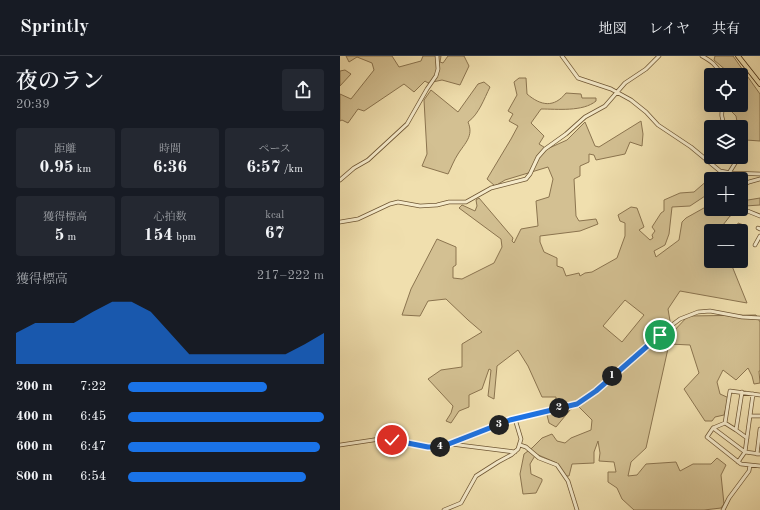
<!DOCTYPE html>
<html lang="ja">
<head>
<meta charset="utf-8">
<style>
	:root { --surface:#171b24; --page:#242831; --text:#f1f3f6; --muted:#9ea1a6; --line:#363941; --accent:#1a73e8 }
	body { margin:0; font-family:"Old Standard TT","Noto Serif JP",serif; background:var(--page); color:var(--text); height:100vh; display:flex; flex-direction:column; font-size:15px; white-space:nowrap }
	* { box-sizing:border-box; margin:0 }
	p { font-size:13px; color:var(--muted) }
	.icon { flex:none; width:22px; height:22px; fill:none; stroke:currentColor; stroke-width:2; stroke-linecap:round; stroke-linejoin:round }
	.map { position:relative; flex:1; overflow:hidden }
	.details { display:flex; flex-direction:column; background:var(--surface); width:340px }
	.details>* { flex:none }
	.fabs { position:absolute; left:364px; top:12px; display:grid; gap:8px }
	.fabs a { display:grid; place-items:center; width:44px; height:44px; border-radius:4px; background:var(--surface); box-shadow:0 4px 16px #0002; font-size:20px }
	.pin { position:absolute; display:grid; place-items:center; width:34px; height:34px; color:#fff; margin:-17px; border:2px solid #fff; border-radius:50%; box-shadow:0 1px 4px #0007 }
	.km { position:absolute; width:20px; height:20px; margin:-10px; border-radius:50%; background:#222; color:#fff; font-size:11px; line-height:20px; text-align:center }
	.round { display:grid; place-items:center; flex:none; width:42px; height:42px; border-radius:4px; background:var(--page) }
	.head { display:flex; align-items:center; justify-content:space-between; height:68px; padding:0 16px }
	h1 { font-size:22px; font-weight:600; line-height:30px }
	.metrics { display:grid; grid-template-columns:repeat(3,1fr); gap:6px; height:68px; padding:4px 16px }
	.metrics div { display:grid; align-content:center; border-radius:4px; background:var(--page); text-align:center }
	.metrics b { font-size:17px; font-weight:600 }
	.metrics small { font-size:11px; font-weight:400 }
	.metrics p { font-size:11px }
	.chart { height:112px; padding:8px 16px }
	.chart p { display:flex; justify-content:space-between }
	.chart svg { width:100%; height:72px; margin-top:4px; fill:var(--accent); opacity:.7 }
	ul { padding:0 16px; list-style:none; font-size:13px }
	li { display:grid; grid-template-columns:64px 48px 1fr; align-items:center; height:30px }
	li i { height:10px; border-radius:5px; background:var(--accent) }
	header { display:flex; align-items:center; gap:24px; box-sizing:border-box; height:56px; padding:0 20px; background:var(--surface); border-bottom:1px solid var(--line) }
	header strong { font-size:19px }
	nav { display:flex; gap:22px; margin-inline-start:auto; font-size:14px }
	main { display:flex; flex:1; min-height:0 }
	.map>svg:first-child { display:block }
	.green { fill:#d3c092; stroke:#8b744f; fill-rule:evenodd }
	.lines { fill:none; stroke-linecap:round; stroke-linejoin:round }
	.minor-casing { stroke:#6e5634; stroke-width:4.5 }
	.major-casing { stroke:#43280c; stroke-width:5.5 }
	.minor { stroke:#f5eaca; stroke-width:3 }
	.major { stroke:#f0dfae; stroke-width:4 }
	.route-casing { stroke:#fff; stroke-width:8 }
	.route { stroke:#1a73e8; stroke-width:5 }
</style>
</head>
<body>
<header>
<strong>Sprintly</strong>
<nav><a>地図</a><a>レイヤ</a><a>共有</a></nav>
</header>
<main>
<section class="details">
<div class="head"><div><h1>夜のラン</h1><p>20:39</p></div><a class="round"><svg class="icon" aria-label="share" viewBox="0 0 24 24"><path d="M12 15V3M7 8l5-5 5 5M5 13v7h14v-7"/></svg></a></div>
<div class="metrics">
<div><p>距離</p><b>0.95<small> km</small></b></div>
<div><p>時間</p><b>6:36</b></div>
<div><p>ペース</p><b>6:57<small> /km</small></b></div>
</div>
<div class="metrics">
<div><p>獲得標高</p><b>5<small> m</small></b></div>
<div><p>心拍数</p><b>154<small> bpm</small></b></div>
<div><p>kcal</p><b>67</b></div>
</div>
<div class="chart"><p><span>獲得標高</span>217–222 m</p>
<svg viewBox="0 0 160 44" preserveAspectRatio="none"><path d="M0 44V25L10 19L20 19L30 19L40 12L50 6L60 6L70 12L80 25L90 38L100 38L110 38L120 38L130 38L140 38L150 32L160 25V44z"/></svg>
</div>
<ul>
<li><b>200 m</b>7:22<i style="width:71%"></i></li>
<li><b>400 m</b>6:45<i style="width:100%"></i></li>
<li><b>600 m</b>6:47<i style="width:98%"></i></li>
<li><b>800 m</b>6:54<i style="width:91%"></i></li>
</ul>
</section>
<div class="map">
<svg width="420" height="454" viewBox="0 0 420 454">
	<rect width="100%" height="100%" fill="#f0dfae"/>
	<filter id="stains"><feTurbulence type="fractalNoise" baseFrequency=".005" numOctaves="4"/><feColorMatrix values="0 0 0 0 .2 0 0 0 0 .09 0 0 0 0 .02 0 0 0 .5 -.17"/></filter>
	<radialGradient id="worn" r=".72"><stop offset=".6" stop-color="#630" stop-opacity="0"/><stop offset="1" stop-color="#630" stop-opacity=".3"/></radialGradient>
	<!-- green -->
	<path class="green" d="M6,0H52L59,11L81,5L83,0H101L100,6L103,7L108,0H124L129,10L120,29L102,24L88,27L85,25L74,36L64,28L24,55L18,53L8,67L2,64L0,65V38L11,43L34,14L32,7L17,1L9,6Z
		M375,0H393L420,38V85L406,84L401,77V71H398L396,60L390,54L394,49H401V19H389L388,16L374,4Z
		M5,14L11,18L0,30V15Z
		M179,22H186L187,38C201,50 214,52 226,37L241,38L242,42H256V45C243,56 217,53 201,53L191,67L204,80L199,88L207,93L227,84L245,66L255,90L259,91L301,65L303,78L302,90L290,86L285,98L256,104L254,99L249,98V106L240,110V120L234,123L236,160L239,165L256,163L258,168L240,175L200,180V186L204,196L217,202V210L223,212L226,220L239,217L240,220L245,217L252,216L277,202L285,180V167L280,165L278,159L291,151L297,152L304,171L299,174L310,184L313,182L312,179L315,175L312,171L321,157L324,155V144L340,137L354,136L369,123L380,117L395,120V123H371V136L350,150L332,151L329,178L325,189L314,195L316,201L339,184L342,166L346,162L371,148V153H401V143L408,144L420,142V149L405,150L402,156L390,160L383,169L384,175H371V205H391L392,210L407,247L340,235L328,253L332,277L348,260L416,259L420,266V315H419L420,327L414,328L412,320L408,312L396,324L383,314L377,326L380,338L389,342L384,359L375,361L372,365H365L344,333L359,317L350,289L329,288L306,392L291,406L288,420L297,419L306,408L336,406L340,415L353,408H371L377,402L386,409L381,419L384,448L381,452L364,454H294L282,443L277,432L268,426V416H276L274,406L259,405L260,397L258,385L254,396V407L232,408L229,420H226L217,407L196,398L190,408L191,418L202,423V425L196,437L183,438L180,418L184,398L192,392L202,382L212,378L217,385L225,387L231,382L251,374L252,364L237,349L230,354L216,371L209,367L207,359L213,356L216,353V341H202L188,310L178,294L157,310L154,343L148,340L151,314L149,313L142,333L129,339V351L119,355L111,367L106,365L111,357L113,350L88,323L101,314L122,311V288L142,276L128,264L106,243L88,245L80,260L62,259L71,233L97,183L116,191V209L113,211V222L122,223L154,207L162,191L161,183L119,152L122,149L135,155L137,150L136,144L139,142L173,182L172,185L174,187L181,173L198,170L196,145L209,141L213,123L208,111L165,124L155,130L147,123L171,83L178,70L169,65L173,58L168,55L177,39L174,26ZM285,244L304,259L282,286L263,270Z
		M144,26L150,31C144,43 139,58 128,66C134,80 125,87 118,98C114,104 111,112 108,118L82,110L87,98L84,44L91,34L118,56L138,28Z
		M398,167L404,169L406,175L401,180V175H396Z"/>
	<g class="lines">
		<defs>
			<path id="minor" d="M222,0L238,22L271,33L291,44L306,56L318,69L351,91L380,115L391,117L420,118
				M362,0C371,5 377,9 381,19
				M383,49C381,58 381,63 386,71
				M389,117L399,101
				M0,124L14,112L28,104L67,68L87,33L96,20L98,13L97,0
				M401,130L409,126L420,123
				M401,145L405,154L420,160
				M0,166L18,163L50,148L58,146L80,150L97,149L109,146H126L151,132L186,123L190,118L198,101L205,93L226,78L245,61L265,50L285,27L306,13L319,0
				M418,172L420,173
				M415,189L420,180
				M402,336L396,374L407,382
				M420,339L390,335L385,367L373,372L367,381L401,408L420,410
				M410,360H420
				M385,367L396,374
				M373,372L405,396L420,398
				M111,388L175,396
				M0,389L40,383L52,384L88,391H101L170,364L237,348L256,335L332,269L340,263L358,256L370,255L402,261L420,262
				M180,389L186,391L199,402L217,409L228,425L237,454
				M417,398L420,373
				M398,406L405,396L413,338
				M104,454L121,447L136,420L158,406L171,399L178,393L181,383L175,363
				M383,454L389,442L409,415L410,409"/>
			<path id="major" d="M398,0L420,28"/>
		</defs>
		<!-- minor casing -->
		<use href="#minor" class="minor-casing"/>
		<!-- major casing -->
		<use href="#major" class="major-casing"/>
		<!-- minor -->
		<use href="#minor" class="minor"/>
		<!-- major -->
		<use href="#major" class="major"/>
	</g>
	<g class="lines">
		<defs>
			<path id="route" d="M52,384L88,391H101L170,364L237,348L256,335L320,279"/>
		</defs>
		<!-- route casing -->
		<use href="#route" class="route-casing"/>
		<!-- route -->
		<use href="#route" class="route"/>
	</g>
	<rect width="100%" height="100%" filter="url(#stains)"/>
	<rect width="100%" height="100%" fill="url(#worn)"/>
</svg>
<div class="fabs">
<a><svg class="icon" aria-label="locate" viewBox="0 0 24 24"><circle cx="12" cy="12" r="6"/><path d="M12 2v4M12 18v4M2 12h4M18 12h4"/></svg></a>
<a><svg class="icon" aria-label="layers" viewBox="0 0 24 24"><path d="M12 4l9 5-9 5-9-5zM3 14l9 5 9-5"/></svg></a>
<a>+</a>
<a>−</a>
</div>
<div class="pin" style="left:320px;top:279px;background:#1e9e55"><svg class="icon" aria-label="arrive" viewBox="0 0 24 24"><path d="M6 21V4h12l-3 4 3 4H6"/></svg></div>
<div class="pin" style="left:52px;top:384px;background:#d93025"><svg class="icon" aria-label="check" viewBox="0 0 24 24"><path d="M5 12l5 5 9-10"/></svg></div>
<b class="km" style="left:272px;top:320px">1</b>
<b class="km" style="left:219px;top:352px">2</b>
<b class="km" style="left:159px;top:369px">3</b>
<b class="km" style="left:100px;top:391px">4</b>
</div>
</main>
</body>
</html>
